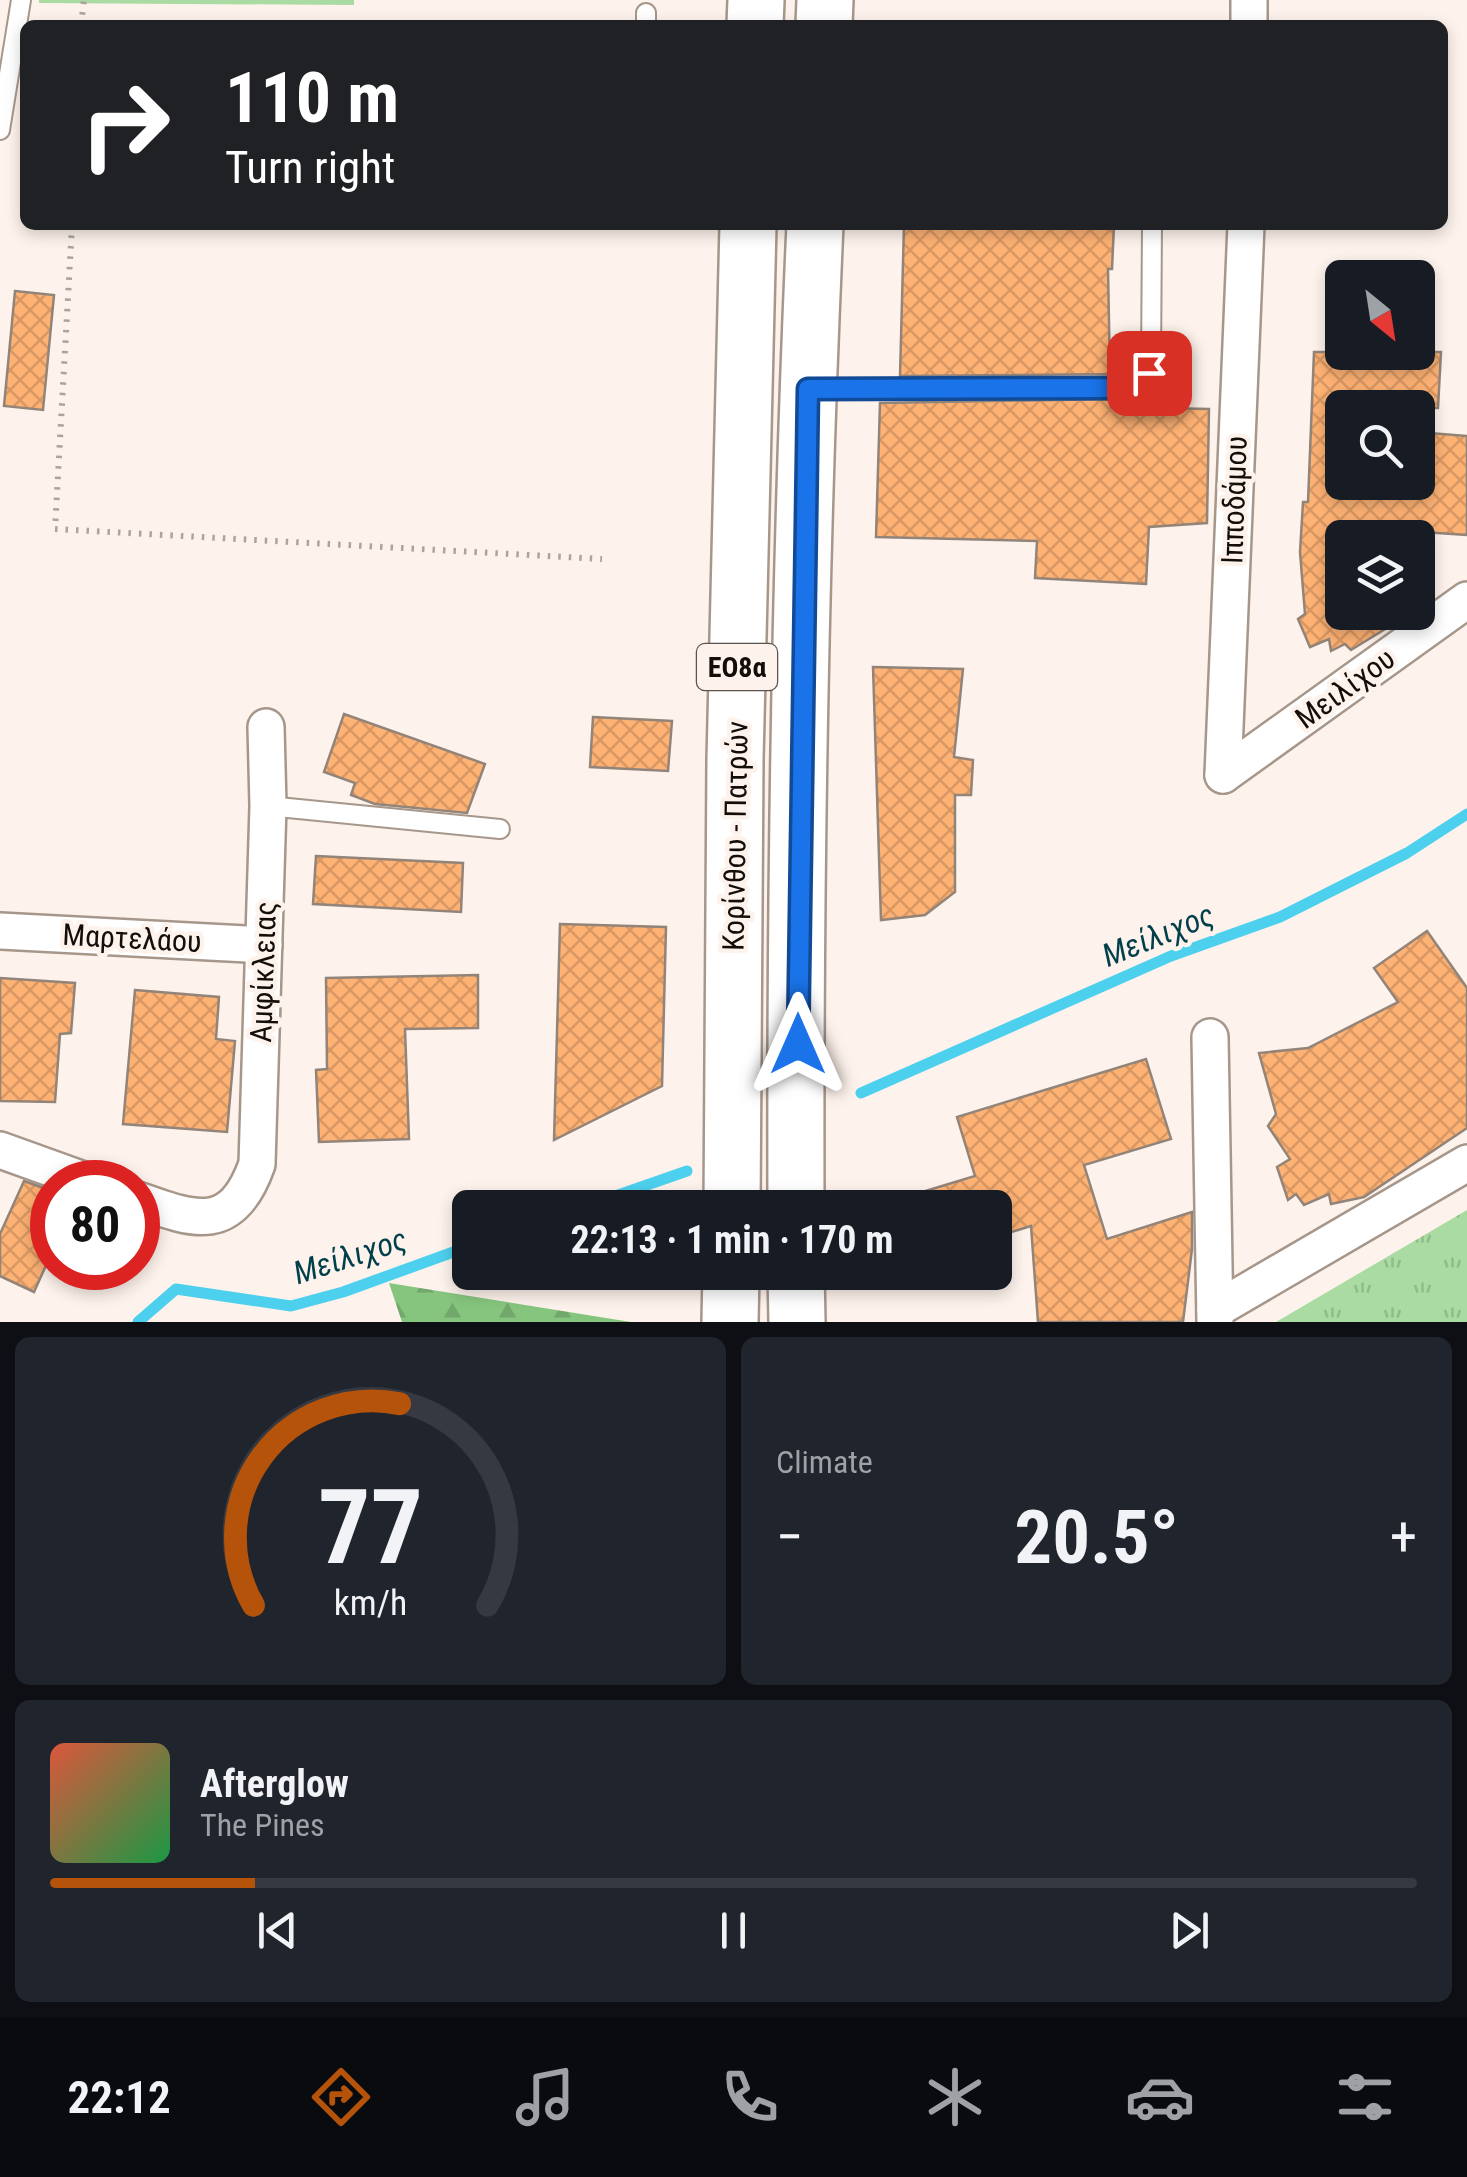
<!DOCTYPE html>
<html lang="en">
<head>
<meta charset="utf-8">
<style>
	:root { --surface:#171b24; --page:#20242c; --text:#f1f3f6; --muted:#9ea1a6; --line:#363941; --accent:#b45309 }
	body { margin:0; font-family:"Roboto Condensed",sans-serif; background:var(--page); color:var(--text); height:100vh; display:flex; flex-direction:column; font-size:38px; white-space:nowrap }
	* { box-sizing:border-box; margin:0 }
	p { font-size:32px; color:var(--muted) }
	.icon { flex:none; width:55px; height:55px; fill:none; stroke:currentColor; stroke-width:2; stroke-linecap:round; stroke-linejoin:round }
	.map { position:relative; height:1322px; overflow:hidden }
	.panel { display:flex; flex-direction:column; gap:15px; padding:15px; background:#0d0f14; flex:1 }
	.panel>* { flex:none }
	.banner { position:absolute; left:20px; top:20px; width:1428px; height:210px; border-radius:15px; box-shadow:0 5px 15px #0003; background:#202124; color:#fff; overflow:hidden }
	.needle { width:65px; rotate:150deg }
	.tools { position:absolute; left:1325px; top:260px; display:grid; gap:20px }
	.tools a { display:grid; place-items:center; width:110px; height:110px; border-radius:15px; background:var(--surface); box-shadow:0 5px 15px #0003; font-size:50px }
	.speed { position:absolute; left:30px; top:1160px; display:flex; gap:20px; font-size:50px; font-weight:700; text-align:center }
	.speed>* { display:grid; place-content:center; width:130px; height:130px; border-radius:50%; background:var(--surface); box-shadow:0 5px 15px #0003; line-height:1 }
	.speed .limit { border:15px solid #d22; background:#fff; color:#111 }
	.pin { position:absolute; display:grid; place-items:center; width:85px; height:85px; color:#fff; margin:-42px; border-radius:20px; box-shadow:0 5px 15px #0006 }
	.me { position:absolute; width:110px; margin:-55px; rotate:0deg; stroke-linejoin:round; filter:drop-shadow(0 0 8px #0008) }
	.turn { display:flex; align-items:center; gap:35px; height:210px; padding:0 40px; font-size:45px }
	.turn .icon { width:130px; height:130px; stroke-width:2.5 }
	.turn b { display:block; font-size:70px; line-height:85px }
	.big { font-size:75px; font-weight:700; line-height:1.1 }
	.panel .tile { flex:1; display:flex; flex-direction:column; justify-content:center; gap:15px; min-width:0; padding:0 35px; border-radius:15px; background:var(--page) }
	.panel .dial { align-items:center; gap:0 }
	.dial svg { height:260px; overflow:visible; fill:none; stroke:var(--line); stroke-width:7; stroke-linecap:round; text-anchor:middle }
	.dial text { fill:var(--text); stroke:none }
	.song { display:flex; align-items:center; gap:30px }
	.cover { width:120px; height:120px; border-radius:15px; background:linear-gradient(135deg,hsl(10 70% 55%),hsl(140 70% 35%)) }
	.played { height:10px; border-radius:5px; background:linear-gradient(90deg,var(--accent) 15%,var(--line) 15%) }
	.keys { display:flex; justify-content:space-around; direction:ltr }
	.heat { display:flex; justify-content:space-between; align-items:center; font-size:55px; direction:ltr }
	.panel .tiles { flex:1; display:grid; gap:15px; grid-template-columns:1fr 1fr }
	.tile:last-child { grid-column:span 2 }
	.trip { position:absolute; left:452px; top:1190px; width:560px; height:100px; border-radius:15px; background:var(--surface); box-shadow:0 5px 15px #0003; font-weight:700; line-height:100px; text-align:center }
	.dock { display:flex; height:160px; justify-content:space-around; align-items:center; background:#090b0e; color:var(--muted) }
	.dock .icon { width:70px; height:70px }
	.dock .current { color:var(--accent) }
	.dock b { font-size:45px; color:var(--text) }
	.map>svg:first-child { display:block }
	.forest { fill:url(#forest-firs) }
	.park { fill:url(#park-tufts) }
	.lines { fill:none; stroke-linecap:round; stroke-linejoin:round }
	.stream { stroke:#4dd0ed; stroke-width:11 }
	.building { fill:url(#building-cross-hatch); stroke:#938479; stroke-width:2.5 }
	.lane-casing { stroke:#a7978b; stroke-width:22 }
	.street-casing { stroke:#a7978b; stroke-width:40 }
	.highway-casing { stroke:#a7978b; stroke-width:60 }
	.path { stroke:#aca39d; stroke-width:6; stroke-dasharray:2.5 8; stroke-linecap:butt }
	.lane { stroke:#fff; stroke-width:18 }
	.street { stroke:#fff; stroke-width:35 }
	.highway { stroke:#fff; stroke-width:55 }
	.route-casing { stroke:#114b97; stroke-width:25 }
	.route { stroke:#1a73e8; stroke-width:18 }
	.labels { text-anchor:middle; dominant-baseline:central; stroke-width:9; stroke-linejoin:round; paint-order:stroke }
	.shield { fill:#fef3ec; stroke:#5a534e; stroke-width:2.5 }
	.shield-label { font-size:28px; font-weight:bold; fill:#130e0a }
	.street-label { font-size:30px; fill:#130e0a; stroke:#fef3ec }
	.water-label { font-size:32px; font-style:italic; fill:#013f4b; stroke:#fef3ec }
</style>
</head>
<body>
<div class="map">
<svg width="1467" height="1322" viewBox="0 0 1467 1322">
	<defs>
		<pattern id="forest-firs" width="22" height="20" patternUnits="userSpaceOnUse" patternTransform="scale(2.5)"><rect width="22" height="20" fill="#86c57e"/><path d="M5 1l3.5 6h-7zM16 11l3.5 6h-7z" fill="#73a86c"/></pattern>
		<pattern id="park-tufts" width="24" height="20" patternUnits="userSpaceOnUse" patternTransform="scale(2.5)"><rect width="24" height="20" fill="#a9dba2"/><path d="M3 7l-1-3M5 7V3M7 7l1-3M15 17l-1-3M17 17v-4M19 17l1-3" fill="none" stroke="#91bb8a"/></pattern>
		<pattern id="building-cross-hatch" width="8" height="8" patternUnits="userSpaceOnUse" patternTransform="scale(2.5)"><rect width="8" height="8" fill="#feb274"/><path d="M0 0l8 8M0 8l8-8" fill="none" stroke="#d99863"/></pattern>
	</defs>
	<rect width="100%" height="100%" fill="#fef3ec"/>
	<!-- forest -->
	<path class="forest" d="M389,1283L631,1322H402Z"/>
	<!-- park -->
	<g class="park">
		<path d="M39,0H354V5L39,3Z"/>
		<path d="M1467,1210V1322H1276Z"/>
	</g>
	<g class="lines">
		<!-- stream -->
		<g class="stream">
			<path d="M861,1093L1171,956L1280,917L1407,853L1467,814"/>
			<path d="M581,1208L687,1171"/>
			<path d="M138,1322L176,1289L291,1306L343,1292L470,1246"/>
		</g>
	</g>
	<!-- building -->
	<g class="building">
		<path d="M904,225H1114L1112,269H1108L1110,374L900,376Z"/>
		<path d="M15,291L54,295L43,410L4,406Z"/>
		<path d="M1314,352H1441L1438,408H1342V482H1418V432L1467,436V535L1422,532L1425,538H1342V612H1413L1351,650L1345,644L1331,651L1329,639L1310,647L1298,619L1305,614L1300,552L1303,502H1308Z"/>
		<path d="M1110,399L1111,407L1209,409L1207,523L1149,527L1146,584L1035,578L1037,541L876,537L880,403Z"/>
		<path d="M873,667L963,669L954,757L973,760L971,795H955V892L925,915L881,920Z"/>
		<path d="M344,714L485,764L467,813L375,804L351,795L355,783L324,772Z"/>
		<path d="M593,717L672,721L668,771L590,767Z"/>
		<path d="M316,856L463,863L461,912L313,904Z"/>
		<path d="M560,924L666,927L662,1086L554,1140Z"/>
		<path d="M1427,931L1467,988V1128L1364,1197L1331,1204L1329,1194L1304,1205L1296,1194L1288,1200L1277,1167L1290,1159L1268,1126L1276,1114L1259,1053L1308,1048L1398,1002L1374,968Z"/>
		<path d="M478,975V1028L405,1029L409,1139L319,1142L316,1070L327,1069L326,978Z"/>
		<path d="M0,978L75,983L71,1033L60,1034L55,1102L0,1101Z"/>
		<path d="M135,990L219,997L216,1039L235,1041L227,1132L123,1124Z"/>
		<path d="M1146,1059L1171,1139L1084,1165L1107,1239L1192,1212V1249L1183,1322H1038L1031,1226L995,1237V1208H897L896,1200L975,1176L957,1117Z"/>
		<path d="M24,1181L52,1191V1252L34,1292L0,1276V1234Z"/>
	</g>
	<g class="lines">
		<defs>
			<g id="lane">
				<path d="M646,13V25"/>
				<path d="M0,130L21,0"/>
				<path d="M814,389L1136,386L1149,373L1151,364L1152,225"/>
				<path d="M268,806L500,829"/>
			</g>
			<g id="street">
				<path d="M1249,25V0"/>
				<path d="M1223,775L1246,225"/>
				<path d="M1223,775L1467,600"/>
				<path d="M0,931L264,945"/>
				<path d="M1210,1037L1215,1322"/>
				<path d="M0,1150L89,1182"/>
				<path d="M138,1200C194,1220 232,1235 257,1164L268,806L266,727"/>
				<path d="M1215,1310L1467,1163"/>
			</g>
			<g id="highway">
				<path d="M755,25L756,0"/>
				<path d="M824,25L825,0"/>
				<path d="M732,1208L735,760L748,225"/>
				<path d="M796,1208C795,880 800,552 815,225"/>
				<path d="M796,1272L797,1322"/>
				<path d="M730,1322L731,1272"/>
			</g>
		</defs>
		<!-- lane casing -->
		<use href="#lane" class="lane-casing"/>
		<!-- street casing -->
		<use href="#street" class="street-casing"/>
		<!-- highway casing -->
		<use href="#highway" class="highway-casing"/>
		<!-- path -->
		<g class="path">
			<path d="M81,25L84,0"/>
			<path d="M72,225L55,529L602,559"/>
		</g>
		<!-- lane -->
		<use href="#lane" class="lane"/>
		<!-- street -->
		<use href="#street" class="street"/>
		<!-- highway -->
		<use href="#highway" class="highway"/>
	</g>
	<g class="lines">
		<defs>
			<path id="route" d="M798,1044L808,389L1127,388L1144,380L1149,373"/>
		</defs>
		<!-- route casing -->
		<use href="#route" class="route-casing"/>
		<!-- route -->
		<use href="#route" class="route"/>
	</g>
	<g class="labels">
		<!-- shield labels -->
		<rect class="shield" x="697" y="644" width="80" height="46" rx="8"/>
		<g class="shield-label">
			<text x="737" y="667">ΕΟ8α</text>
		</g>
		<!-- street labels -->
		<g class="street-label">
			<text transform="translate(1234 500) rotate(-88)">Ιπποδάμου</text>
			<text transform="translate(1345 688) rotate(-36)">Μειλίχου</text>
			<text transform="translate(735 836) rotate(-89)">Κορίνθου - Πατρών</text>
			<text transform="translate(132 938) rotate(3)">Μαρτελάου</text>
			<text transform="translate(263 972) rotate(-88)">Αμφίκλειας</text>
		</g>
		<!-- water labels -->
		<g class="water-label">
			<text transform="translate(1158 935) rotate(-22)">Μείλιχος</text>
			<text transform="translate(350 1256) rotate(-18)">Μείλιχος</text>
		</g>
	</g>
</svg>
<div class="tools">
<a><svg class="needle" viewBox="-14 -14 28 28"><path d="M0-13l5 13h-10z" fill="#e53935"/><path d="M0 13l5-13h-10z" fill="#9ea1a6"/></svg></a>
<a><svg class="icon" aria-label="search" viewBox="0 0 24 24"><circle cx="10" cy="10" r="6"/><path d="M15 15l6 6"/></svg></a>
<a><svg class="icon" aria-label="layers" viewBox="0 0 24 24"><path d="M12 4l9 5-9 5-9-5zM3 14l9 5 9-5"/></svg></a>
</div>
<div class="speed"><div class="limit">80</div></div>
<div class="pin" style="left:1149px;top:373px;background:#d93025"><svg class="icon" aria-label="arrive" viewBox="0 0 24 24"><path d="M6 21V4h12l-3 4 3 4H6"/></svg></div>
<svg class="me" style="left:798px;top:1044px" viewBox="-20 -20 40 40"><path d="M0-17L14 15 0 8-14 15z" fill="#1a73e8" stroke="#fff" stroke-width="4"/></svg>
<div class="trip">22:13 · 1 min · 170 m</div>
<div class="banner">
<div class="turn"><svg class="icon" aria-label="right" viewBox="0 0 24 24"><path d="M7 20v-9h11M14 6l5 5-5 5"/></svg><div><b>110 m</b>Turn right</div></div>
</div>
</div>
<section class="panel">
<div class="tiles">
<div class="tile dial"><svg viewBox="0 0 100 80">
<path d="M14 69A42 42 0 1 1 86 69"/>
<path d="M14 69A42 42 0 0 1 59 7" stroke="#b45309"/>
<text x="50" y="56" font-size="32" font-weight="700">77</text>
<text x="50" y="72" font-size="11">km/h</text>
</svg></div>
<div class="tile"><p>Climate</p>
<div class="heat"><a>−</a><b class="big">20.5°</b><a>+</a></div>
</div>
<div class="tile">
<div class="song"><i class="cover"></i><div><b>Afterglow</b><p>The Pines</p></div></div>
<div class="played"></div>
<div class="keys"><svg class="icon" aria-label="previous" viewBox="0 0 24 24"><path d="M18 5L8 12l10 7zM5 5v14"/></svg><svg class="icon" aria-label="pause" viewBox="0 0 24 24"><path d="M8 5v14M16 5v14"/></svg><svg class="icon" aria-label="next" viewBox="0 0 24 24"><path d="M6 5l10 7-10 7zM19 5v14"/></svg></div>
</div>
</div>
</section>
<nav class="dock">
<b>22:12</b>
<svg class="icon current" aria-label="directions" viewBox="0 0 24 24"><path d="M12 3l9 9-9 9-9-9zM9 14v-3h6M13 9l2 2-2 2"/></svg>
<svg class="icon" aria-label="music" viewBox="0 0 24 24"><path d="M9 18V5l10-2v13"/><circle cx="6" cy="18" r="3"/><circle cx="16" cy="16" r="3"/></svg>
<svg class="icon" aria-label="phone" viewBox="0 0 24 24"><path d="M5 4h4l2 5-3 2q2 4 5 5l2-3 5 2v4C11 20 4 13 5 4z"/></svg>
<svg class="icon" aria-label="climate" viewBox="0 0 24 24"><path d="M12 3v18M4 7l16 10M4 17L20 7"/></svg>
<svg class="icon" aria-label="car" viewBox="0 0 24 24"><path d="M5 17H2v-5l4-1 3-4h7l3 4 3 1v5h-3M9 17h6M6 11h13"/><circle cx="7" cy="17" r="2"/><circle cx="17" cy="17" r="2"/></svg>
<svg class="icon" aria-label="filters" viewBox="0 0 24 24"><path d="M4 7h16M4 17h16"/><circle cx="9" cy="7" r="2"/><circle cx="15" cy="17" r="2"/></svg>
</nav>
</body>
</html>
